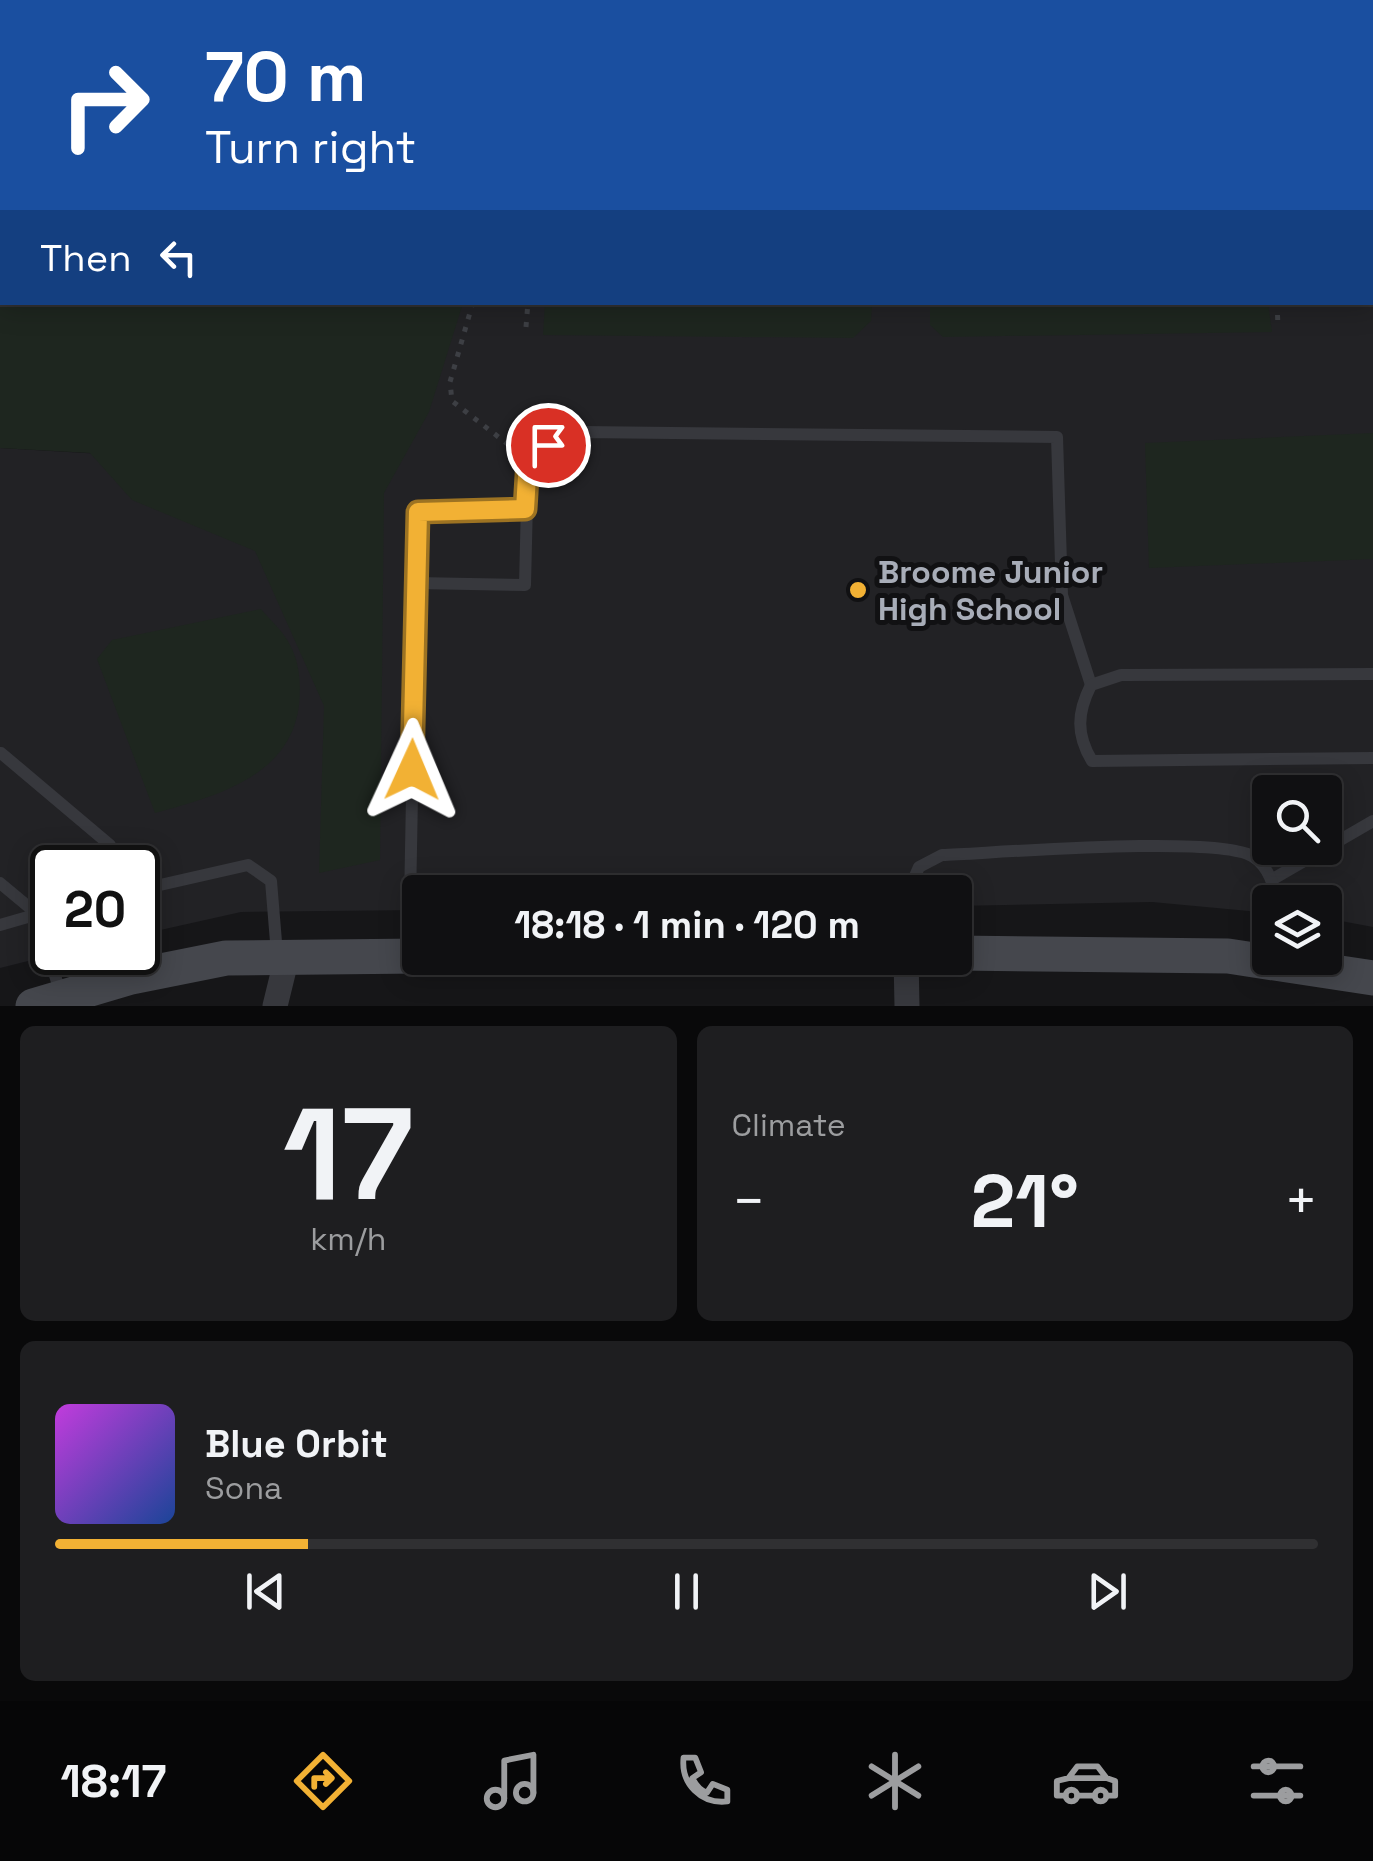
<!DOCTYPE html>
<html lang="en">
<head>
<meta charset="utf-8">
<style>
	:root { --surface:#101012; --page:#1e1e20; --text:#f1f3f6; --muted:#9c9d9f; --line:#303032; --accent:#f2b134 }
	body { margin:0; font-family:"Space Grotesk",sans-serif; background:var(--page); color:var(--text); height:100vh; display:flex; flex-direction:column; font-size:38px; white-space:nowrap }
	* { box-sizing:border-box; margin:0 }
	p { font-size:32px; color:var(--muted) }
	.icon { flex:none; width:55px; height:55px; fill:none; stroke:currentColor; stroke-width:2; stroke-linecap:round; stroke-linejoin:round }
	.map { position:relative; height:1006px; overflow:hidden }
	.drawer { display:flex; flex-direction:column; gap:20px; padding:20px; background:#09090a; flex:1 }
	.drawer>* { flex:none }
	.guide { position:absolute; left:0px; top:0px; width:1375px; height:305px; box-shadow:0 5px 25px #0003,0 0 0 2px var(--line); background:#1a4fa0; color:#fff; overflow:hidden }
	.fabs { position:absolute; left:1252px; top:775px; display:grid; gap:20px }
	.fabs a { display:grid; place-items:center; width:90px; height:90px; border-radius:10px; background:var(--surface); box-shadow:0 5px 25px #0003,0 0 0 2px var(--line); font-size:50px }
	.speed { position:absolute; left:30px; top:845px; display:flex; gap:20px; font-size:50px; font-weight:700; text-align:center }
	.speed>* { display:grid; place-content:center; width:130px; height:130px; border-radius:50%; background:var(--surface); box-shadow:0 5px 25px #0003,0 0 0 2px var(--line); line-height:1 }
	.speed .limit { border:5px solid #111; border-radius:15px; background:#fff; color:#111 }
	.pin { position:absolute; display:grid; place-items:center; width:85px; height:85px; color:#fff; margin:-42px; border:5px solid #fff; border-radius:50%; box-shadow:0 2px 10px #0007 }
	.me { position:absolute; width:110px; margin:-55px; rotate:1deg; stroke-linejoin:round; filter:drop-shadow(0 0 8px #0008) }
	.turn { display:flex; align-items:center; gap:35px; height:210px; padding:0 40px; font-size:45px }
	.turn .icon { width:130px; height:130px; stroke-width:2.5 }
	.turn b { display:block; font-size:70px; line-height:85px }
	.then { display:flex; align-items:center; height:95px; padding:0 40px; background:#0003; gap:20px; font-size:38px }
	.big { font-size:75px; font-weight:600; line-height:1.1 }
	.drawer .widget { flex:1; display:flex; flex-direction:column; justify-content:center; gap:15px; min-width:0; padding:0 35px; border-radius:15px; background:var(--page) }
	.drawer .dial { align-items:center; gap:0 }
	.dial b { font-size:130px; line-height:1 }
	.song { display:flex; align-items:center; gap:30px }
	.cover { width:120px; height:120px; border-radius:15px; background:linear-gradient(135deg,hsl(290 70% 55%),hsl(220 70% 35%)) }
	.played { height:10px; border-radius:5px; background:linear-gradient(90deg,var(--accent) 20%,var(--line) 20%) }
	.keys { display:flex; justify-content:space-around; direction:ltr }
	.heat { display:flex; justify-content:space-between; align-items:center; font-size:55px; direction:ltr }
	.drawer .tiles { flex:1; display:grid; gap:20px; grid-template-columns:1fr 1fr }
	.widget:last-child { grid-column:span 2 }
	.trip { position:absolute; left:402px; top:875px; width:570px; height:100px; border-radius:10px; background:var(--surface); box-shadow:0 5px 25px #0003,0 0 0 2px var(--line); font-weight:600; line-height:100px; text-align:center }
	.dock { display:flex; height:160px; justify-content:space-around; align-items:center; background:#060607; color:var(--muted) }
	.dock .icon { width:70px; height:70px }
	.dock .current { color:var(--accent) }
	.dock b { font-size:45px; color:var(--text) }
	.map>svg:first-child { display:block }
	.built { fill:#222225; fill-rule:evenodd }
	.green { fill:#1e261f }
	.lines { fill:none; stroke-linecap:round; stroke-linejoin:round }
	.stream { stroke:#2c353c; stroke-width:8 }
	.path { stroke:#3d3f44; stroke-width:5; stroke-dasharray:5 8; stroke-linecap:butt }
	.lane { stroke:#37383d; stroke-width:12 }
	.street { stroke:#37383d; stroke-width:25 }
	.secondary { stroke:#45474d; stroke-width:35 }
	.route-casing { stroke:#9d7322; stroke-width:25 }
	.route { stroke:#f2b134; stroke-width:18 }
	.poi-dot { fill:#f2b134; stroke:#111113; stroke-width:4 }
	.labels { text-anchor:middle; dominant-baseline:central; stroke-width:10; stroke-linejoin:round; paint-order:stroke }
	.poi-label { font-size:32px; font-weight:bold; fill:#a8adb8; stroke:#111113; text-anchor:start }
</style>
</head>
<body>
<div class="map">
<svg width="1373" height="1006" viewBox="0 0 1373 1006">
	<rect width="100%" height="100%" fill="#161618"/>
	<!-- built -->
	<g class="built">
		<path d="M709,0H1116L1122,2H706Z"/>
		<path d="M1373,111V927L1325,918V902H1270V913L1152,902L955,906V892H420V910L241,912L138,935V868H52V952L60,953L0,968V448L323,467L303,303L1372,302ZM1270,792H1325V848H1270Z"/>
	</g>
	<!-- green -->
	<g class="green">
		<path d="M0,0H709L2,2V302L463,303L429,412L384,493L380,860L319,873L324,706L255,551L132,500L90,453L0,448Z"/>
		<path d="M545,303V302L872,303L871,321L853,338L543,335Z"/>
		<path d="M930,303H1268L1272,332L943,337L930,325Z"/>
		<path d="M1373,433V559L1149,568L1145,443Z"/>
		<path d="M261,609C270,620 284,632 290,645C300,663 301,686 299,705C291,776 215,797 155,813L97,659L112,640Z"/>
	</g>
	<g class="lines">
		<!-- stream -->
		<path class="stream" d="M172,0L173,2"/>
		<!-- path -->
		<g class="path">
			<path d="M1033,0L1042,2"/>
			<path d="M747,2L756,0"/>
			<path d="M473,302L450,382L452,401L514,449"/>
			<path d="M1277,302L1278,327"/>
			<path d="M526,327L528,302"/>
		</g>
		<!-- lane -->
		<g class="lane">
			<path d="M525,509L418,512L416,583L525,585L528,460L548,445L582,432L1057,437L1062,595L1091,685"/>
			<path d="M1373,674L1121,675L1091,685C1077,713 1076,734 1092,761L1373,758"/>
			<path d="M1,753L110,845L115,868"/>
			<path d="M1273,879L1373,821"/>
			<path d="M0,883L36,913L61,995"/>
			<path d="M138,890L248,865L271,881L277,954"/>
			<path d="M908,892L919,867L942,855C996,853 1216,835 1252,856C1269,866 1274,886 1277,902"/>
			<path d="M0,925L52,910"/>
			<path d="M409,956L416,583"/>
		</g>
		<!-- street -->
		<g class="street">
			<path d="M906,958L907,1006"/>
			<path d="M275,1006L287,957"/>
		</g>
		<!-- secondary -->
		<g class="secondary">
			<path d="M955,953L1228,956L1373,978"/>
			<path d="M33,1006L131,977L226,958L420,956"/>
		</g>
	</g>
	<g class="lines">
		<defs>
			<path id="route" d="M412,770L418,512L525,509L528,460L548,445"/>
		</defs>
		<!-- route casing -->
		<use href="#route" class="route-casing"/>
		<!-- route -->
		<use href="#route" class="route"/>
	</g>
	<!-- markers -->
	<circle class="poi-dot" cx="858" cy="590" r="10"/>
	<g class="labels">
		<!-- poi labels -->
		<g class="poi-label">
			<text x="878" y="572">Broome Junior<tspan x="878" dy="37">High School</tspan></text>
		</g>
	</g>
</svg>
<div class="fabs">
<a><svg class="icon" aria-label="search" viewBox="0 0 24 24"><circle cx="10" cy="10" r="6"/><path d="M15 15l6 6"/></svg></a>
<a><svg class="icon" aria-label="layers" viewBox="0 0 24 24"><path d="M12 4l9 5-9 5-9-5zM3 14l9 5 9-5"/></svg></a>
</div>
<div class="speed"><div class="limit">20</div></div>
<div class="pin" style="left:548px;top:445px;background:#d93025"><svg class="icon" aria-label="arrive" viewBox="0 0 24 24"><path d="M6 21V4h12l-3 4 3 4H6"/></svg></div>
<svg class="me" style="left:412px;top:770px" viewBox="-20 -20 40 40"><path d="M0-17L14 15 0 8-14 15z" fill="#f2b134" stroke="#fff" stroke-width="4"/></svg>
<div class="trip">18:18 · 1 min · 120 m</div>
<div class="guide">
<div class="turn"><svg class="icon" aria-label="right" viewBox="0 0 24 24"><path d="M7 20v-9h11M14 6l5 5-5 5"/></svg><div><b>70 m</b>Turn right</div></div>
<div class="then">Then<svg class="icon" aria-label="left" viewBox="0 0 24 24"><path d="M17 20v-9H6M10 6l-5 5 5 5"/></svg></div>
</div>
</div>
<section class="drawer">
<div class="tiles">
<div class="widget dial"><b>17</b><p>km/h</p></div>
<div class="widget"><p>Climate</p>
<div class="heat"><a>−</a><b class="big">21°</b><a>+</a></div>
</div>
<div class="widget">
<div class="song"><i class="cover"></i><div><b>Blue Orbit</b><p>Sona</p></div></div>
<div class="played"></div>
<div class="keys"><svg class="icon" aria-label="previous" viewBox="0 0 24 24"><path d="M18 5L8 12l10 7zM5 5v14"/></svg><svg class="icon" aria-label="pause" viewBox="0 0 24 24"><path d="M8 5v14M16 5v14"/></svg><svg class="icon" aria-label="next" viewBox="0 0 24 24"><path d="M6 5l10 7-10 7zM19 5v14"/></svg></div>
</div>
</div>
</section>
<nav class="dock">
<b>18:17</b>
<svg class="icon current" aria-label="directions" viewBox="0 0 24 24"><path d="M12 3l9 9-9 9-9-9zM9 14v-3h6M13 9l2 2-2 2"/></svg>
<svg class="icon" aria-label="music" viewBox="0 0 24 24"><path d="M9 18V5l10-2v13"/><circle cx="6" cy="18" r="3"/><circle cx="16" cy="16" r="3"/></svg>
<svg class="icon" aria-label="phone" viewBox="0 0 24 24"><path d="M5 4h4l2 5-3 2q2 4 5 5l2-3 5 2v4C11 20 4 13 5 4z"/></svg>
<svg class="icon" aria-label="climate" viewBox="0 0 24 24"><path d="M12 3v18M4 7l16 10M4 17L20 7"/></svg>
<svg class="icon" aria-label="car" viewBox="0 0 24 24"><path d="M5 17H2v-5l4-1 3-4h7l3 4 3 1v5h-3M9 17h6M6 11h13"/><circle cx="7" cy="17" r="2"/><circle cx="17" cy="17" r="2"/></svg>
<svg class="icon" aria-label="filters" viewBox="0 0 24 24"><path d="M4 7h16M4 17h16"/><circle cx="9" cy="7" r="2"/><circle cx="15" cy="17" r="2"/></svg>
</nav>
</body>
</html>
